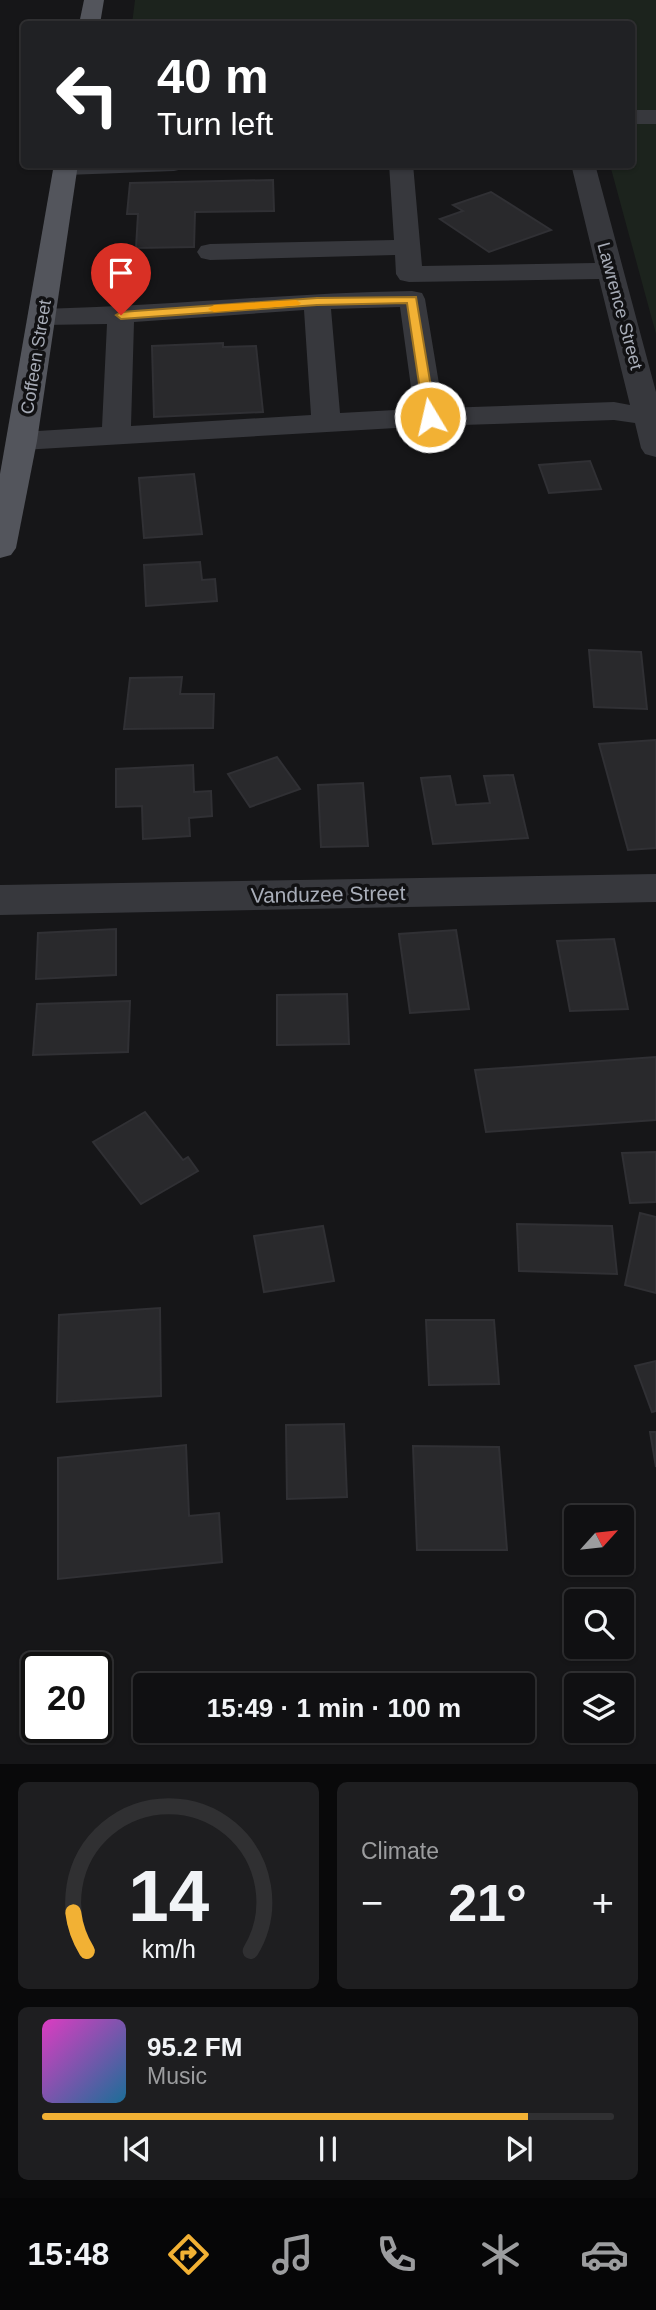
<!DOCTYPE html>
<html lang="en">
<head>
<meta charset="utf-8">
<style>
	:root { --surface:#101012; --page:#1e1e20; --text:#f1f3f6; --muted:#9c9d9f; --line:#303032; --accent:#f2b134 }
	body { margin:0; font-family:Arial,sans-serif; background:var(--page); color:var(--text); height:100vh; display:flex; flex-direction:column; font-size:26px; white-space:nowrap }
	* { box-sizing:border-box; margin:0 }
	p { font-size:23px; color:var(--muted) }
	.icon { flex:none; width:38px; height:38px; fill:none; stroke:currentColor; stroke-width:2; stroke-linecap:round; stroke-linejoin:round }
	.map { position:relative; height:1764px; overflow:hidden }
	.sheet { display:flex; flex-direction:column; gap:18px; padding:18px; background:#09090a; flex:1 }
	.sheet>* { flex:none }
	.banner { position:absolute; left:21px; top:21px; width:614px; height:147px; border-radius:7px; box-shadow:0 2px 5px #0004,0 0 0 2px var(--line); background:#202124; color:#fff; overflow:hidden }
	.needle { width:46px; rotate:63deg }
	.fabs { position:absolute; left:564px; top:1505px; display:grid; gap:14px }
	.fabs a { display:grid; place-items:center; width:70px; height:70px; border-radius:7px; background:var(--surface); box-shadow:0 2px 5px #0004,0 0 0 2px var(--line); font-size:35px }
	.speed { position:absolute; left:21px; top:1652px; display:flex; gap:14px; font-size:35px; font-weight:700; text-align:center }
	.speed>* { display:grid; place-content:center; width:91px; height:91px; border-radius:50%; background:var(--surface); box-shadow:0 2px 5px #0004,0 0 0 2px var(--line); line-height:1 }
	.speed .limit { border:4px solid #111; border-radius:10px; background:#fff; color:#111 }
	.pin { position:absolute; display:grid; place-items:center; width:60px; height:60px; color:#fff; margin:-72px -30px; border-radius:50% 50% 50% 0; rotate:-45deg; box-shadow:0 0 7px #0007 }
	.pin .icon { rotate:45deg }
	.me { position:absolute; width:77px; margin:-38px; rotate:351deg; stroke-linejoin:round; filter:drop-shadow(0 0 5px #0008) }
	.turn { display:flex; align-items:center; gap:24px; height:147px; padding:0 21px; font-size:32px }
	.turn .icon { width:91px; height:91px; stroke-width:2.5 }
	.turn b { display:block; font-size:49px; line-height:60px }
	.big { font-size:52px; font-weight:700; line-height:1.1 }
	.sheet .tile { flex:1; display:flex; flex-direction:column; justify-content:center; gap:10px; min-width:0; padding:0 24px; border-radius:10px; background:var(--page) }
	.sheet .dial { align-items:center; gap:0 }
	.dial svg { height:182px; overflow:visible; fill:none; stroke:var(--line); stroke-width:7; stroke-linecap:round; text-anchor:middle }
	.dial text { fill:var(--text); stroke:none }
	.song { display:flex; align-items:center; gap:21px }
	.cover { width:84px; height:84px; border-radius:10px; background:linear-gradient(135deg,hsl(310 70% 55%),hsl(200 70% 35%)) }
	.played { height:7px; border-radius:4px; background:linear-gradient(90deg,var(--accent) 85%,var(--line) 85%) }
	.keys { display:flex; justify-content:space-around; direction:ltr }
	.heat { display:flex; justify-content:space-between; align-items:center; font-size:38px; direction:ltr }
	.sheet .tiles { flex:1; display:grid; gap:18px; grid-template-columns:1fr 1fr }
	.tile:last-child { grid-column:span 2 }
	.trip { position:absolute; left:133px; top:1673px; width:402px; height:70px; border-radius:7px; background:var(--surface); box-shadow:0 2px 5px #0004,0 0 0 2px var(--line); font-weight:700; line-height:70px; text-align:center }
	.menu { display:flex; height:112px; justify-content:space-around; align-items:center; background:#060607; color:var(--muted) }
	.menu .icon { width:49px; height:49px }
	.menu .current { color:var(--accent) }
	.menu b { font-size:32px; color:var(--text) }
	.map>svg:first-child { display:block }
	.green { fill:#1c231d }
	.building { fill:#29292c; stroke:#303034; stroke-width:2 }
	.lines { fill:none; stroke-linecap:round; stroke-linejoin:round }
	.minor { fill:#37383d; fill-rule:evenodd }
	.major { fill:#53555c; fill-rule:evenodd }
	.route { fill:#f2b134; stroke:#9d7322; stroke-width:2 }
	.slow { fill:#f59e0b }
	.labels { text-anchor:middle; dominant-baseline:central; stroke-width:7; stroke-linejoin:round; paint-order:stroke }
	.far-street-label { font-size:18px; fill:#a8adb8; stroke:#111113 }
	.street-label { font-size:21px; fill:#a8adb8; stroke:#111113 }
</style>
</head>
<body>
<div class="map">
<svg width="656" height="1764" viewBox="0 0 656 1764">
	<rect width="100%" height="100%" fill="#161618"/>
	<!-- green -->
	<path class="green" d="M135,0H656V334L610,165L632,164V24H132Z"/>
	<!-- building -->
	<g class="building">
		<path d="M273,180L274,211L195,212L194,247L136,248L138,214H127L130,183Z"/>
		<path d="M491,192L551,230L489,252L440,219L463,211L453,205Z"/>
		<path d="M223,343V347L256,346L263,412L154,417L152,346Z"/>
		<path d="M590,461L601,489L549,493L539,465Z"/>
		<path d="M194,474L202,534L144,538L139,478Z"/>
		<path d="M200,562L202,580L215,579L217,601L146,606L144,565Z"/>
		<path d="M589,650L641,652L647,709L594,707Z"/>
		<path d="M182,677L180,694H214L213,728L124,729L130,678Z"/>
		<path d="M656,740V848L628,850L599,744Z"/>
		<path d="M277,757L300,789L250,807L228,774Z"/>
		<path d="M193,765L194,792L211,791L212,816L189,818L190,836L143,839L142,806L116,807V769Z"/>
		<path d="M513,775L528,838L433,844L421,778L450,776L456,805L490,803L484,776Z"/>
		<path d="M363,783L368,846L321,847L318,785Z"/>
		<path d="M116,929V975L36,979L38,933Z"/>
		<path d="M456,930L469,1009L410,1013L399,934Z"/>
		<path d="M614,939L628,1009L570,1011L557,941Z"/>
		<path d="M347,994L349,1044L277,1045V995Z"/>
		<path d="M130,1001L128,1052L33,1055L37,1004Z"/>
		<path d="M656,1057V1120L486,1132L475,1070Z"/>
		<path d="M145,1112L183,1160L188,1157L198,1171L141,1204L93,1142Z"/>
		<path d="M656,1152V1202L630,1203L622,1153Z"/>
		<path d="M640,1213L656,1217V1293L625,1285Z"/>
		<path d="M517,1224L612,1226L617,1274L519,1271Z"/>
		<path d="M323,1226L334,1281L264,1292L254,1236Z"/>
		<path d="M160,1308L161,1396L57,1402L59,1315Z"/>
		<path d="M426,1320H494L499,1384L429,1385Z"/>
		<path d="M656,1361V1411L652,1412L635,1366Z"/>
		<path d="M344,1424L347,1497L287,1499L286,1425Z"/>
		<path d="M650,1432H656V1467Z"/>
		<path d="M186,1445L189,1516L219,1513L222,1562L58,1579V1458Z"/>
		<path d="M413,1446L499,1447L507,1550H417Z"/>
	</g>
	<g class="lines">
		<!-- minor -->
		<g class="minor">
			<rect x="632" y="110" width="24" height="14"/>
			<path d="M56,164H186L183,169L174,171L66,175L57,173L54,168Z"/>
			<path d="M389,164H413L422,266L595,263L571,164H595L656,392V457L645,454L641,448L635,423L614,420L430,426L22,450L11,447L7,441L11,435L22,432L102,427L107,324L43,325L33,323L29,317L33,311L43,309C166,306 289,293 412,291L422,293L425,299L443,408L614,402L630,405L599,279L409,282L400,280L396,274L395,255L210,260L201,258L197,252L201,246L210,244L394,240ZM400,307L414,409L340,413L331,309ZM304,310L311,415L131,426L134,322Z"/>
			<path d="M656,874V902L0,915V885Z"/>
		</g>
		<!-- major -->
		<g class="major">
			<path d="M84,0H104L100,24H79Z"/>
			<path d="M54,164H78L37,441L16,548L11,555L0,558V474Z"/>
		</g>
	</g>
	<!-- route -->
	<path class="route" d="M416,297L436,417L430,421L424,417L407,303L317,305L121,319L116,315L121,312L317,298Z"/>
	<!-- slow -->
	<path class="slow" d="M296,300L301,303L299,305L214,312L208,309L214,305Z"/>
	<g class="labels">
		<!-- far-street labels -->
		<g class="far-street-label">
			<text transform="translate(620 306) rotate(75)">Lawrence Street</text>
			<text transform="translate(36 357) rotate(-81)">Coffeen Street</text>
		</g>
		<!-- street labels -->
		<g class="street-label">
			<text transform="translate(328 894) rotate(-1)">Vanduzee Street</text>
		</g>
	</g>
</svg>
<div class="fabs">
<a><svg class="needle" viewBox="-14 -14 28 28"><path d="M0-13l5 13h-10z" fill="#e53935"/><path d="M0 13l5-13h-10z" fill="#9c9d9f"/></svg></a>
<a><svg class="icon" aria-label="search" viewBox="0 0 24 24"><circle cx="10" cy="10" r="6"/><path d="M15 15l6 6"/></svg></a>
<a><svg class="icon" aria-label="layers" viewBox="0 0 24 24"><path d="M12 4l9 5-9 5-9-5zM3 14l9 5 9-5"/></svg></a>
</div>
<div class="speed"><div class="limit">20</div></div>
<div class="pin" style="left:121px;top:315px;background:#d93025"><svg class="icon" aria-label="arrive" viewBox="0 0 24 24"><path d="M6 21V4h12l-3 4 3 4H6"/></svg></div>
<svg class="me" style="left:430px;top:417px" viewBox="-20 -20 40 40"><circle r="17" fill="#f2b134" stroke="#fff" stroke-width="3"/><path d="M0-11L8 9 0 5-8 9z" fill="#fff"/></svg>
<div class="trip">15:49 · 1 min · 100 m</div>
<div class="banner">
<div class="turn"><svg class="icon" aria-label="left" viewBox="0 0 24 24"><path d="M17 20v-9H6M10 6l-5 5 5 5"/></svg><div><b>40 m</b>Turn left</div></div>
</div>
</div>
<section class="sheet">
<div class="tiles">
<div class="tile dial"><svg viewBox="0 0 100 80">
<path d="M14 69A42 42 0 1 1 86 69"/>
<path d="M14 69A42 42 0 0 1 8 52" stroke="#f2b134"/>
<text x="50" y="56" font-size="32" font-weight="700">14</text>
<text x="50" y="72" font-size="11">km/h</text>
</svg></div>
<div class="tile"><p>Climate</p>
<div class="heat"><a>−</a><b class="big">21°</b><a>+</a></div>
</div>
<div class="tile">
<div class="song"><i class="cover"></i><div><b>95.2 FM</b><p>Music</p></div></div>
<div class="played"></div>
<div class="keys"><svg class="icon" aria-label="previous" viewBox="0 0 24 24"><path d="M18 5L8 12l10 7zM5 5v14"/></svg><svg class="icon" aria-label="pause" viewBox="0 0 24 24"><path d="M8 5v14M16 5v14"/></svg><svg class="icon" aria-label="next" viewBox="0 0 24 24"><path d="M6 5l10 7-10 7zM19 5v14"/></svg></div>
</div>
</div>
</section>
<nav class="menu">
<b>15:48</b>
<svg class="icon current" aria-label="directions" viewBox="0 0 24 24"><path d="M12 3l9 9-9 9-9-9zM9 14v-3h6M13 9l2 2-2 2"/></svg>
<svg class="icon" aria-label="music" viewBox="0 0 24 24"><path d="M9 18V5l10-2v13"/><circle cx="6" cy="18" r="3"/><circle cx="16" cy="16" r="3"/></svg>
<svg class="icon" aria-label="phone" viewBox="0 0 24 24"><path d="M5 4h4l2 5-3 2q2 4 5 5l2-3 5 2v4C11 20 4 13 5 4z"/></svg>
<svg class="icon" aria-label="climate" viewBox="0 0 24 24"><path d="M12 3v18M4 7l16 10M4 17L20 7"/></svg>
<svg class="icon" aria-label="car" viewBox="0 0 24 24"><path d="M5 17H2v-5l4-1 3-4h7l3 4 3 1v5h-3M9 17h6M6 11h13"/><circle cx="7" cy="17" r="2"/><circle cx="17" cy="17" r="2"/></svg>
</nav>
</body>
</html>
